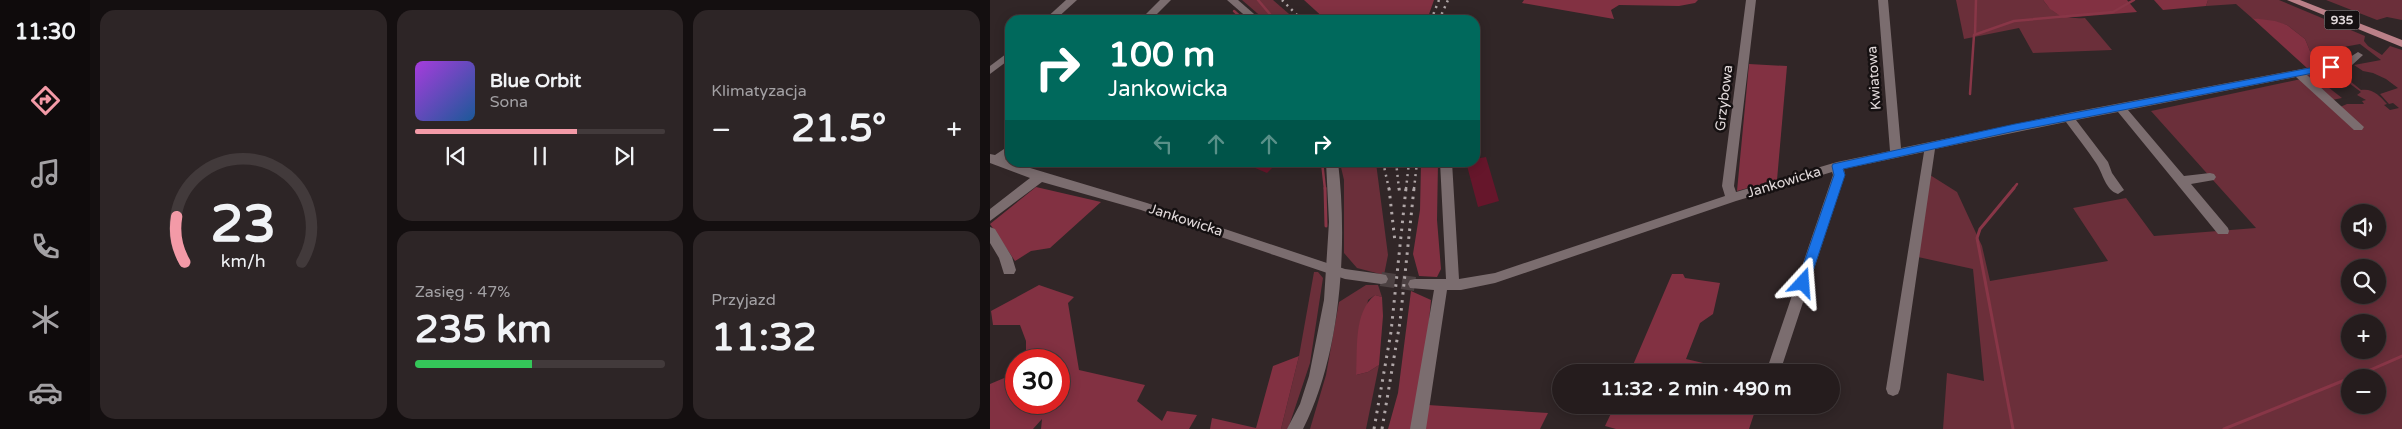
<!DOCTYPE html>
<html lang="pl">
<head>
<meta charset="utf-8">
<style>
	:root { --surface:#251c1d; --page:#2d2526; --text:#f1f3f6; --muted:#a3a1a4; --line:#423a3b; --accent:#f39aa7 }
	body { margin:0; font-family:"Varela Round",sans-serif; background:var(--page); color:var(--text); height:100vh; display:flex; flex-direction:column; font-size:19px; white-space:nowrap }
	* { box-sizing:border-box; margin:0 }
	p { font-size:16px; color:var(--muted) }
	.icon { flex:none; width:28px; height:28px; fill:none; stroke:currentColor; stroke-width:2; stroke-linecap:round; stroke-linejoin:round }
	.map { position:relative; flex:1; overflow:hidden }
	.drawer { display:flex; flex-direction:column; gap:10px; padding:10px; background:#140f10; width:900px }
	.drawer>* { flex:none }
	.hud { position:absolute; left:15px; top:15px; width:475px; height:152px; border-radius:15px; box-shadow:0 2px 12px #0003,0 0 0 1px var(--line); background:#00695c; color:#fff; overflow:hidden }
	.tools { position:absolute; left:1351px; top:204px; display:grid; gap:10px }
	.tools a { display:grid; place-items:center; width:45px; height:45px; border-radius:50%; background:var(--surface); box-shadow:0 2px 12px #0003,0 0 0 1px var(--line); font-size:25px }
	.speed { position:absolute; left:15px; top:349px; display:flex; gap:10px; font-size:25px; font-weight:700; text-align:center }
	.speed>* { display:grid; place-content:center; width:65px; height:65px; border-radius:50%; background:var(--surface); box-shadow:0 2px 12px #0003,0 0 0 1px var(--line); line-height:1 }
	.speed .limit { border:8px solid #d22; background:#fff; color:#111 }
	.pin { position:absolute; display:grid; place-items:center; width:42px; height:42px; color:#fff; margin:-21px; border-radius:10px; box-shadow:0 2px 8px #0006 }
	.me { position:absolute; width:55px; margin:-28px; rotate:19deg; stroke-linejoin:round; filter:drop-shadow(0 0 4px #0008) }
	.turn { display:flex; align-items:center; gap:18px; height:105px; padding:0 20px; font-size:22px }
	.turn .icon { width:65px; height:65px; stroke-width:2.5 }
	.turn b { display:block; font-size:35px; line-height:42px }
	.lanes { display:flex; align-items:center; height:48px; padding:0 20px; background:#0003; justify-content:center; gap:25px; direction:ltr }
	.lanes .off { opacity:.35 }
	.big { font-size:38px; font-weight:700; line-height:1.1 }
	.drawer .tile { flex:1; display:flex; flex-direction:column; justify-content:center; gap:8px; min-width:0; padding:0 18px; border-radius:15px; background:var(--page) }
	.drawer .dial { align-items:center; gap:0 }
	.dial svg { height:130px; overflow:visible; fill:none; stroke:var(--line); stroke-width:7; stroke-linecap:round; text-anchor:middle }
	.dial text { fill:var(--text); stroke:none }
	.song { display:flex; align-items:center; gap:15px }
	.cover { width:60px; height:60px; border-radius:8px; background:linear-gradient(135deg,hsl(280 70% 55%),hsl(210 70% 35%)) }
	.played { height:5px; border-radius:2px; background:linear-gradient(90deg,var(--accent) 65%,var(--line) 65%) }
	.keys { display:flex; justify-content:space-around; direction:ltr }
	.heat { display:flex; justify-content:space-between; align-items:center; font-size:28px; direction:ltr }
	.charge { height:8px; border-radius:4px; background:linear-gradient(90deg,#34c759 47%,var(--line) 0) }
	.drawer .tiles { flex:1; display:grid; gap:10px; grid-template-columns:repeat(3,1fr) }
	.tile:first-child { grid-row:span 2 }
	.trip { position:absolute; left:562px; top:364px; width:288px; height:50px; border-radius:25px; background:var(--surface); box-shadow:0 2px 12px #0003,0 0 0 1px var(--line); font-weight:700; line-height:50px; text-align:center }
	main { display:flex; flex:1; min-height:0 }
	.tabs { display:flex; flex-direction:column; width:90px; justify-content:space-around; align-items:center; background:#0f0b0c; color:var(--muted) }
	.tabs .icon { width:35px; height:35px }
	.tabs .current { color:var(--accent) }
	.tabs b { font-size:22px; color:var(--text) }
	.map>svg:first-child { display:block }
	.green { fill:#6b2f3a; fill-rule:evenodd }
	.forest { fill:#823142 }
	.lines { fill:none; stroke-linecap:round; stroke-linejoin:round }
	.stream-far1 { stroke:#883647; stroke-width:2.5 }
	.stream { stroke:#883647; stroke-width:3 }
	.building { fill:#66162b }
	.minor-tunnel { stroke:#4c4142; stroke-width:14; stroke-dasharray:14 7; stroke-linecap:butt }
	.minor { fill:#7b6d6f; fill-rule:evenodd }
	.secondary { fill:#7b6d6f; fill-rule:evenodd }
	.primary { fill:#bb8088; fill-rule:evenodd }
	.rail-far1 { stroke:#b0a7a8; stroke-width:2.5; stroke-dasharray:2 4.5; stroke-linecap:butt }
	.rail { stroke:#b0a7a8; stroke-width:3; stroke-dasharray:2.5 5.5; stroke-linecap:butt }
	.route { fill:#1a73e8; stroke:#114b97 }
	.labels { text-anchor:middle; dominant-baseline:central; stroke-width:5; stroke-linejoin:round; paint-order:stroke }
	.shield { fill:#151011; stroke:#a49d9e; stroke-width:1 }
	.shield-label { font-size:12px; font-weight:bold; fill:#e2dadb }
	.street-label { font-size:14px; fill:#e2dadb; stroke:#151011 }
</style>
</head>
<body>
<main>
<nav class="tabs">
<b>11:30</b>
<svg class="icon current" aria-label="directions" viewBox="0 0 24 24"><path d="M12 3l9 9-9 9-9-9zM9 14v-3h6M13 9l2 2-2 2"/></svg>
<svg class="icon" aria-label="music" viewBox="0 0 24 24"><path d="M9 18V5l10-2v13"/><circle cx="6" cy="18" r="3"/><circle cx="16" cy="16" r="3"/></svg>
<svg class="icon" aria-label="phone" viewBox="0 0 24 24"><path d="M5 4h4l2 5-3 2q2 4 5 5l2-3 5 2v4C11 20 4 13 5 4z"/></svg>
<svg class="icon" aria-label="climate" viewBox="0 0 24 24"><path d="M12 3v18M4 7l16 10M4 17L20 7"/></svg>
<svg class="icon" aria-label="car" viewBox="0 0 24 24"><path d="M5 17H2v-5l4-1 3-4h7l3 4 3 1v5h-3M9 17h6M6 11h13"/><circle cx="7" cy="17" r="2"/><circle cx="17" cy="17" r="2"/></svg>
</nav>
<section class="drawer">
<div class="tiles">
<div class="tile dial"><svg viewBox="0 0 100 80">
<path d="M14 69A42 42 0 1 1 86 69"/>
<path d="M14 69A42 42 0 0 1 9 41" stroke="#f39aa7"/>
<text x="50" y="56" font-size="32" font-weight="700">23</text>
<text x="50" y="72" font-size="11">km/h</text>
</svg></div>
<div class="tile">
<div class="song"><i class="cover"></i><div><b>Blue Orbit</b><p>Sona</p></div></div>
<div class="played"></div>
<div class="keys"><svg class="icon" aria-label="previous" viewBox="0 0 24 24"><path d="M18 5L8 12l10 7zM5 5v14"/></svg><svg class="icon" aria-label="pause" viewBox="0 0 24 24"><path d="M8 5v14M16 5v14"/></svg><svg class="icon" aria-label="next" viewBox="0 0 24 24"><path d="M6 5l10 7-10 7zM19 5v14"/></svg></div>
</div>
<div class="tile"><p>Klimatyzacja</p>
<div class="heat"><a>−</a><b class="big">21.5°</b><a>+</a></div>
</div>
<div class="tile"><p>Zasięg · 47%</p><b class="big">235 km</b><div class="charge"></div></div>
<div class="tile"><p>Przyjazd</p><b class="big">11:32</b></div>
</div>
</section>
<div class="map">
<svg width="1412" height="429" viewBox="0 0 1412 429">
	<rect width="100%" height="100%" fill="#312627"/>
	<!-- green -->
	<g class="green">
		<path d="M252,0H283L306,20H275Z"/>
		<path d="M966,0H1053C1064,16 1076,19 1095,18L1122,50L1043,53L1029,28L974,39Z"/>
		<path d="M1218,0H1289L1375,36L1374,41L1378,46L1392,55L1400,46L1412,50V429H953L957,373L994,381L983,269L928,257L940,175L967,192L992,246L1000,281L1118,261L1083,208L1136,198L1164,236L1266,228L1161,111L1316,78L1314,75L1332,72L1344,80L1334,82L1322,77L1330,80L1332,84L1326,85L1328,88L1338,87L1352,98L1342,100L1350,107L1357,104H1374L1372,101L1376,100L1367,95L1371,92L1344,72L1348,71L1371,90C1383,88 1390,96 1397,104L1394,105L1400,110L1409,108L1403,103L1399,104L1390,94L1408,88L1396,79L1383,73L1373,71L1364,65L1391,60L1370,44L1348,48L1354,61L1346,63L1320,51L1315,39L1297,25L1262,18L1246,4L1216,6ZM1360,212H1388V240H1360ZM1360,268H1388V295H1360ZM1360,322H1388V350H1360ZM1360,378H1388V405H1360Z"/>
		<path d="M1336,0H1412V20L1397,17L1387,20Z"/>
		<path d="M350,163H386L398,255L394,275L367,268L354,253V180Z"/>
		<path d="M324,272H328L333,278L320,363L298,429H291L309,356Z"/>
		<path d="M376,285H388L392,297L385,295L378,300L366,375L378,372L389,365L376,429H320L336,375L349,302Z"/>
	</g>
	<!-- forest -->
	<g class="forest">
		<path d="M314,0H444L437,20H336Z"/>
		<path d="M534,0H708L705,3L689,6L629,5L621,10L624,19L532,3Z"/>
		<path d="M1053,0H1137L1147,12L1073,18L1060,9Z"/>
		<path d="M1164,0H1218L1216,6L1173,10Z"/>
		<path d="M1262,18L1285,21L1297,25L1315,39L1320,51L1346,63L1317,68Z"/>
		<path d="M759,64L797,66L787,180L747,191Z"/>
		<path d="M431,163H448L447,220L451,269L447,277L429,276L423,254L430,210Z"/>
		<path d="M46,187L111,202L60,248L41,251L25,261L0,224Z"/>
		<path d="M682,274H693L695,278L730,283L723,314L710,323L696,359L752,372H640Z"/>
		<path d="M49,285L84,297L78,303L89,370L155,385L147,401L172,421L177,411L207,415L199,429H51L52,419L43,429H0V384L26,373V402H69V360H36V341L30,325H3L1,311Z"/>
		<path d="M421,291L441,300L435,364L424,429H398L408,393Z"/>
		<path d="M385,295L392,297L393,316L389,365L378,372L366,375C368,349 363,313 385,295Z"/>
		<path d="M309,356L291,429H220L222,418L266,428L283,366Z"/>
		<path d="M438,405L558,413L550,429H434Z"/>
		<path d="M625,405H767L759,429H626L615,426Z"/>
	</g>
	<g class="lines">
		<!-- stream-far1 -->
		<g class="stream-far1">
			<path d="M268,0L285,20"/>
			<path d="M244,11L254,20"/>
			<path d="M985,34L986,0"/>
			<path d="M980,94L984,35L1024,21L1123,12L1144,0"/>
			<path d="M332,162L335,189"/>
			<path d="M1023,189L1027,184"/>
		</g>
		<!-- stream -->
		<g class="stream">
			<path d="M335,188L336,226"/>
			<path d="M1362,378L1412,356"/>
			<path d="M1023,429L987,238L990,229L1024,188"/>
			<path d="M1234,429L1360,378"/>
		</g>
	</g>
	<!-- building -->
	<g class="building">
		<path d="M496,157L509,201L488,207L476,162H485V159Z"/>
		<path d="M251,162H288L277,173Z"/>
	</g>
	<g class="lines">
		<!-- minor-tunnel -->
		<path class="minor-tunnel" d="M391,279L425,284"/>
		<!-- minor -->
		<g class="minor">
			<path d="M76,0H87L65,20H54Z"/>
			<path d="M170,0H181L161,20H150Z"/>
			<path d="M756,0H766L744,186L746,192L847,162L900,151L888,0H898L911,148L1078,113L1354,61L1368,52L1373,55L1361,66L1317,75L1374,127L1372,130H1364L1306,77L1138,110L1194,176L1220,173L1224,174L1226,177L1224,180L1201,184L1238,228L1239,231L1238,234H1228L1128,112L1086,120L1118,162L1122,173L1134,190L1128,194C1115,190 1113,173 1106,163C1097,149 1086,136 1076,122L945,149L910,389L908,394L903,396L898,394L896,389L934,152L854,169L855,175L790,372H776L843,175L842,172L746,201L505,283L471,290H457L436,429H420L444,290L420,288L418,284L420,280L425,279H456L450,162H462L469,279L505,273L735,196L732,186Z"/>
			<path d="M20,51V59L0,74V66Z"/>
			<path d="M20,145V155L15,159L20,162L157,203L355,269L391,274L396,275L398,279L396,283L391,284L355,279L151,210L52,182L0,221V209L40,178L0,163V154L5,155Z"/>
			<path d="M0,227L5,229L22,257L26,270L24,274H14L9,258L0,243Z"/>
		</g>
		<!-- secondary -->
		<g class="secondary">
			<path d="M237,0H248L271,20H260Z"/>
			<path d="M336,162H348C358,244 351,355 313,429H297L310,404L319,376L334,300L339,222Z"/>
		</g>
		<!-- primary -->
		<path class="primary" d="M1297,0H1310L1412,40V47Z"/>
		<!-- rail-far1 -->
		<g class="rail-far1">
			<path d="M292,0L312,20"/>
			<path d="M441,20L449,0"/>
			<path d="M449,20L458,0"/>
			<path d="M393,162L399,189"/>
			<path d="M406,162L409,189"/>
			<path d="M416,189L419,162"/>
			<path d="M424,189L427,162"/>
		</g>
		<!-- rail -->
		<g class="rail">
			<path d="M399,188L405,242"/>
			<path d="M409,188L410,195"/>
			<path d="M384,429L401,332L416,188"/>
			<path d="M392,429L410,322L424,188"/>
		</g>
	</g>
	<!-- route -->
	<path class="route" d="M1341,64L1346,67L1344,69L1025,131L853,169L855,175L819,283L813,288L807,283L844,175L842,166L843,164L1025,124Z"/>
	<g class="labels">
		<!-- shield labels -->
		<rect class="shield" x="1334.5" y="10.5" width="35" height="19" rx="4"/>
		<g class="shield-label">
			<text x="1352" y="20">935</text>
		</g>
		<!-- street labels -->
		<g class="street-label">
			<text transform="translate(884 78) rotate(-94)">Kwiatowa</text>
			<text transform="translate(734 98) rotate(-83)">Grzybowa</text>
			<text transform="translate(794 182) rotate(-17)">Jankowicka</text>
			<text transform="translate(196 220) rotate(18)">Jankowicka</text>
		</g>
	</g>
</svg>
<div class="tools">
<a><svg class="icon" aria-label="sound" viewBox="0 0 24 24"><path d="M4 9h4l5-4v14l-5-4H4zM17 9q2 3 0 6"/></svg></a>
<a><svg class="icon" aria-label="search" viewBox="0 0 24 24"><circle cx="10" cy="10" r="6"/><path d="M15 15l6 6"/></svg></a>
<a>+</a>
<a>−</a>
</div>
<div class="speed"><div class="limit">30</div></div>
<div class="pin" style="left:1341px;top:67px;background:#d93025"><svg class="icon" aria-label="arrive" viewBox="0 0 24 24"><path d="M6 21V4h12l-3 4 3 4H6"/></svg></div>
<svg class="me" style="left:813px;top:283px" viewBox="-20 -20 40 40"><path d="M0-17L14 15 0 8-14 15z" fill="#1a73e8" stroke="#fff" stroke-width="4"/></svg>
<div class="trip">11:32 · 2 min · 490 m</div>
<div class="hud">
<div class="turn"><svg class="icon" aria-label="right" viewBox="0 0 24 24"><path d="M7 20v-9h11M14 6l5 5-5 5"/></svg><div><b>100 m</b>Jankowicka</div></div>
<div class="lanes"><svg class="icon off" aria-label="left" viewBox="0 0 24 24"><path d="M17 20v-9H6M10 6l-5 5 5 5"/></svg><svg class="icon off" aria-label="ahead" viewBox="0 0 24 24"><path d="M12 20V5M6 11l6-6 6 6"/></svg><svg class="icon off" aria-label="ahead" viewBox="0 0 24 24"><path d="M12 20V5M6 11l6-6 6 6"/></svg><svg class="icon" aria-label="right" viewBox="0 0 24 24"><path d="M7 20v-9h11M14 6l5 5-5 5"/></svg></div>
</div>
</div>
</main>
</body>
</html>
